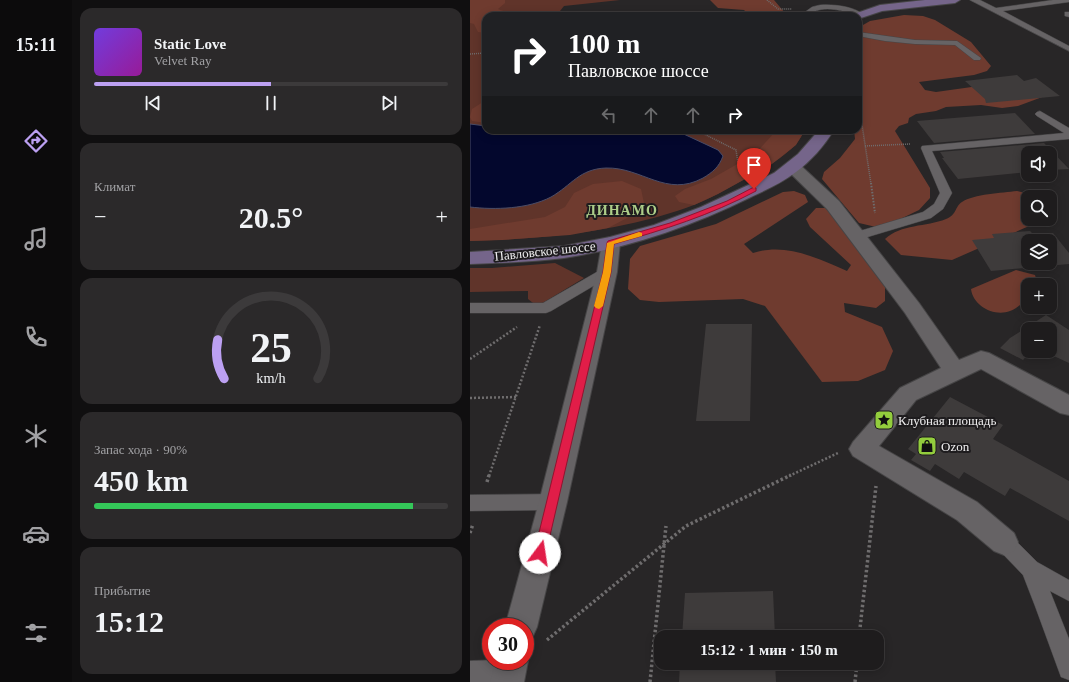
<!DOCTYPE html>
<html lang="ru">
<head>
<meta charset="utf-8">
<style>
	:root { --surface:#1e1c1d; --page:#2b292a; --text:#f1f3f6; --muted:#a1a1a4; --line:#3c3a3b; --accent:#bca0f2 }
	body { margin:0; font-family:"Times New Roman",serif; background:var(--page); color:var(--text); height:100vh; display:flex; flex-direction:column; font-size:15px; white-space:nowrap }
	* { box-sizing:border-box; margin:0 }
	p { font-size:13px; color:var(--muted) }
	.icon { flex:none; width:22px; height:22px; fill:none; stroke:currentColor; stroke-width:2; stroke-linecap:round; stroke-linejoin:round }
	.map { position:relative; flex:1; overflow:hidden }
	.drawer { display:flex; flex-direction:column; gap:8px; padding:8px; background:#100f10; width:398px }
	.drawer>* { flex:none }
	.hud { position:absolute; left:12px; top:12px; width:380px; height:122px; border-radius:12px; box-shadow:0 2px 10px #0003,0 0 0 1px var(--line); background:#202124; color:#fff; overflow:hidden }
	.controls { position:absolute; left:551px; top:146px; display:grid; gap:8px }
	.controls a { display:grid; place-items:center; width:36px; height:36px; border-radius:8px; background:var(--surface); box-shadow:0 2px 10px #0003,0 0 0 1px var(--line); font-size:20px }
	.speed { position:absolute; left:12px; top:618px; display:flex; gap:8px; font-size:20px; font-weight:700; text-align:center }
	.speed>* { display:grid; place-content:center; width:52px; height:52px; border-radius:50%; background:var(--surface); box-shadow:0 2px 10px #0003,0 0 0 1px var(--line); line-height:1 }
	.speed .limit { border:6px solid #d22; background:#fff; color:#111 }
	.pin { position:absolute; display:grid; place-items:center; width:34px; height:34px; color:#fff; margin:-41px -17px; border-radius:50% 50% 50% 0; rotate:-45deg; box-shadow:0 0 4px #0007 }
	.pin .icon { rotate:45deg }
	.me { position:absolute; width:44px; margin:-22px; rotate:14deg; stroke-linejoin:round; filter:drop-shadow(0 0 3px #0008) }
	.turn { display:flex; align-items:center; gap:14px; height:84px; padding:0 20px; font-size:18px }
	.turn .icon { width:52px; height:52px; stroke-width:2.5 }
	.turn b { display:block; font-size:28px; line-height:34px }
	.lanes { display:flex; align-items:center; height:38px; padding:0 20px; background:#0003; justify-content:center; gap:20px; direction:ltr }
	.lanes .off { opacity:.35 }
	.big { font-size:30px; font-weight:700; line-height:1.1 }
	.drawer .card { flex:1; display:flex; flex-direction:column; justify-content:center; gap:6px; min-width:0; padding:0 14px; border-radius:12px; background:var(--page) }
	.drawer .dial { align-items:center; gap:0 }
	.dial svg { height:104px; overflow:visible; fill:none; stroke:var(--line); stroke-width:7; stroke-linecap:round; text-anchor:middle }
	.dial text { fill:var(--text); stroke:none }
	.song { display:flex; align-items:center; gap:12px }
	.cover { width:48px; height:48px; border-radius:6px; background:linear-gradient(135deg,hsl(260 70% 55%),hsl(300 70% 35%)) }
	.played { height:4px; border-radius:2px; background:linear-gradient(90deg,var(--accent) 50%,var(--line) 50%) }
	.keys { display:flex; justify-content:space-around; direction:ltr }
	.heat { display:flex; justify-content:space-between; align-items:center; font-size:22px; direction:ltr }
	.charge { height:6px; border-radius:3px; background:linear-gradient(90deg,#34c759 90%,var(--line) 0) }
	.trip { position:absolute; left:184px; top:630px; width:230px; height:40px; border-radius:12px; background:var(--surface); box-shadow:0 2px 10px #0003,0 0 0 1px var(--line); font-weight:700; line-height:40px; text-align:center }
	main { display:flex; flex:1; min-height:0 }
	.tabs { display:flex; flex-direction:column; width:72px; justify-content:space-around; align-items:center; background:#0c0b0c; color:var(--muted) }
	.tabs .icon { width:28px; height:28px }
	.tabs .current { color:var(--accent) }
	.tabs b { font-size:18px; color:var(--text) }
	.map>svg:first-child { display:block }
	.green { fill:#60342a }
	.forest { fill:#6f3b2f }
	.water { fill:#03072d; stroke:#4a4c67 }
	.building { fill:#3e3b3b; fill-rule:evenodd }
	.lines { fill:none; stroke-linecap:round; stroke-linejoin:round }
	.lane-casing { stroke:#464546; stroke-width:1 }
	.street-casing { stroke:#464546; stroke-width:2 }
	.secondary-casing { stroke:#464546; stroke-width:2 }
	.path-far3 { stroke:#6f6d6e; stroke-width:1.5; stroke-dasharray:1 1; stroke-linecap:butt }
	.path-far2 { stroke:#6f6d6e; stroke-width:2; stroke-dasharray:1.5 1.5; stroke-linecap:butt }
	.path-far1 { stroke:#6f6d6e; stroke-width:2.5; stroke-dasharray:2 2; stroke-linecap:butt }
	.path { stroke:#6f6d6e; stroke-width:3.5; stroke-dasharray:2.5 2.5; stroke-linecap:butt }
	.lane { fill:#666365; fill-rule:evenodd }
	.street { fill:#666365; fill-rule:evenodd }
	.secondary { fill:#75658a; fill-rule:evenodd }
	.route { fill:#e11d48; stroke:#92132f }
	.slow { fill:#f59e0b }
	.labels { text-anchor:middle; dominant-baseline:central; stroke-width:4; stroke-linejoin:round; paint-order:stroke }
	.street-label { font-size:13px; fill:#efeeef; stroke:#1e1c1e }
	.poi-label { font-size:13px; fill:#efeeef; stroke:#1e1c1e; text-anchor:start }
	.far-district-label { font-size:14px; font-weight:bold; letter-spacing:1px; fill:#adce89; stroke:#1e1c1e }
</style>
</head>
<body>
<main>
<nav class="tabs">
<b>15:11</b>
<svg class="icon current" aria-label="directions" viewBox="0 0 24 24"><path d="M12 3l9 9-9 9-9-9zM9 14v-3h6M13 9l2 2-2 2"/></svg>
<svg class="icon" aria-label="music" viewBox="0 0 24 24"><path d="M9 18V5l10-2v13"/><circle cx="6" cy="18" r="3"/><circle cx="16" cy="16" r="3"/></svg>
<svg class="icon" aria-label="phone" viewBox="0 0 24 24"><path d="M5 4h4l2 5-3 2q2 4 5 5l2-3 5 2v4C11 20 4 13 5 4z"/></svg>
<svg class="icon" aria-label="climate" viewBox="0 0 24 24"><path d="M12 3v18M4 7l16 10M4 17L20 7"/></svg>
<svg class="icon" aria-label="car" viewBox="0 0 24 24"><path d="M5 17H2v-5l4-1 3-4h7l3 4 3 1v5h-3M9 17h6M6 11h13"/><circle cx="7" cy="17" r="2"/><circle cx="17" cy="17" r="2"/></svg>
<svg class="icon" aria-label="filters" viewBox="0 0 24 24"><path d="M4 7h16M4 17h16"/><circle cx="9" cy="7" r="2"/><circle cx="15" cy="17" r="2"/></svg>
</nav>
<section class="drawer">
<div class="card">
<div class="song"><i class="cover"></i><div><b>Static Love</b><p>Velvet Ray</p></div></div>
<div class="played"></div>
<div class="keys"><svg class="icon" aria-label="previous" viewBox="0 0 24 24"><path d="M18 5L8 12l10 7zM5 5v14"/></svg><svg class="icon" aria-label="pause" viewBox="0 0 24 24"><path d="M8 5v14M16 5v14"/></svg><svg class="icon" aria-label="next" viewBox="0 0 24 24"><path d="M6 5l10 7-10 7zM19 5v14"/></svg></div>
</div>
<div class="card"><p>Климат</p>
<div class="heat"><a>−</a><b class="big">20.5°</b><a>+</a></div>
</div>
<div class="card dial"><svg viewBox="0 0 100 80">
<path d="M14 69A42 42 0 1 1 86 69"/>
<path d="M14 69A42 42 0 0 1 9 39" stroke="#bca0f2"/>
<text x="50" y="56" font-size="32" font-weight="700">25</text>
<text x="50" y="72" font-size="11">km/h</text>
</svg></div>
<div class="card"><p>Запас хода · 90%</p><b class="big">450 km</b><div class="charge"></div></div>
<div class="card"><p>Прибытие</p><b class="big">15:12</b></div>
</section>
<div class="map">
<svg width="599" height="682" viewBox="0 0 599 682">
	<rect width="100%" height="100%" fill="#282627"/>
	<!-- green -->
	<g class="green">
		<path d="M0,0H150L94,6L86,16H16V130H335C332,135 329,141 325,145C311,160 292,169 275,179C253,191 231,204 207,211C140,233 69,239 0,241Z"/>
		<path d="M85,263L114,278L71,304L63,303L58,299V291L0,292V268H22Z"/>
	</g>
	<!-- forest -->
	<g class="forest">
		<path d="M0,0H35V3L28,9C40,15 55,10 68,16H16V33L8,32L4,24L0,23Z"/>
		<path d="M240,0H304L315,13L298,16H280L274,10L248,8Z"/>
		<path d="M434,15L453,16L465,20L501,42L521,66L517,71L504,75L449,82L455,90L466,92L523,84L575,96L548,106L532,108L511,105L476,107L466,111L446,114L439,118L438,123L429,126L425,131L460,188V198L449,210L422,223L406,227L389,223L352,179L354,172L370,158L385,139L384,130H388V36L391,34L393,25L400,21Z"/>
		<path d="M16,100V123L2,121L0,117L2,109Z"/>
		<path d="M305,130H335L326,145L302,164L248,194L224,205L209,202L205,196L215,189L241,179L285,154L304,133Z"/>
		<path d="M152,181L171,189L174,203L157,218L138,228L100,235L32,240L0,241V229L75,217L95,207L104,193L123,184Z"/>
		<path d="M324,191L335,195L338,202L274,244L283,253C288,252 293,250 298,250C325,247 354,261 377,271L381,265L340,227L336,219L346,208H362L415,283V301L406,308L374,303L375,312L412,327L423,351L415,370L388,381L352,382L295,306L273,299L189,302L170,300L158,289L160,259L170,246L246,224L313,192Z"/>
		<path d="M547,191L572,197H558V219H575L482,260L431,255L415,239C431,224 456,227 476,219C487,215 485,206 492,202C504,194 532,193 547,191Z"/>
		<path d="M546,270L565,275L568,285H558V299C552,303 546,309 540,311C524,317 503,306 501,289Z"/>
	</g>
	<!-- water -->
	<path class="water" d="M0,124L16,126V130H205L248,150L253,156C249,167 243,172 233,178C196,198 172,167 136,168C109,169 102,185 81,197C58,209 25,210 0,207Z"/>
	<!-- building -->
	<g class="building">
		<path d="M547,75L554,81L566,78L590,96L516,103L515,99L495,81Z"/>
		<path d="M545,113L565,134L464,143L447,121Z"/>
		<path d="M574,143L599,169L580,170V153H558V172L488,179L472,158H474L470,152Z"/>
		<path d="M560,231L563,234L583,233L599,253V264L521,271L502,240L524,238L522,234ZM558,241H580V263H558Z"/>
		<path d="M576,315L599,330V363L573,351H580V329H558V351H561L553,360L530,348L540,338Z"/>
		<path d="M236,324H282L280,421H226Z"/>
		<path d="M480,397L533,425L523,439L599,481V521L540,488L535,496L494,472L489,479L465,464L460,471L441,460L446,454L438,449Z"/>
		<path d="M303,591L305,637H212L215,593Z"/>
		<path d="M210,663H305L306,682H209Z"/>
	</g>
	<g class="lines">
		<defs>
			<g id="lane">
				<path d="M500,0H510L526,8L583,0H599V2L533,11L599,46V51Z"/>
				<path d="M350,5C363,4 384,6 394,15L390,17C379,12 356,5 344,12L348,16H339L335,12L342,7Z"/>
				<path d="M595,12H599V17L595,16Z"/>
				<path d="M388,32L445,40L487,41L511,58L510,60H504L485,45L445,44L415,41L388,36Z"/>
				<path d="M570,111L599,128V139L462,151L482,193L473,209L461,218L391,239H383L381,236L383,233L453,212L464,204L470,193L451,148L452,146L594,133L567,116L565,114L567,112Z"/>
				<path d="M137,268L142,269L144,272L142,275L81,311L76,313H0V303H73L132,269Z"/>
				<path d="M83,494L90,496L92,502L90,508L83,510L0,511V495Z"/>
				<path d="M534,533L541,536L567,562L599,580V601L580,591L599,639V680L591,677L565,606L553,575L527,548L524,542L527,536Z"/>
				<path d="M21,660L43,661L48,663L51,671L48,679L41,682H0V661Z"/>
			</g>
			<g id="street">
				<path d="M323,162L329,164L369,201L449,303L489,360L511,351L519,353L599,395V415L590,413L511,369L446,400L409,446L507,502L544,533L548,542L544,551L534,555L524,551L487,520L383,456L379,449L383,442L430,388L471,368L435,313L357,209L317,170L315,167L317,164Z"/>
				<path d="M141,237L148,239L150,243L147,272L97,502L67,627L62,638L55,641V627H35L69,502L127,272L132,243L134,239Z"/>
				<path d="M55,653L58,661L54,682H20L26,661H55Z"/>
			</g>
			<g id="secondary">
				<path d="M455,0H490L485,3L412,11L388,19V16H383L384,14L410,5Z"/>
				<path d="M349,130H364C354,146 341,161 326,172C312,183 296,190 281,197C222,226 159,248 94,258C63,262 31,263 0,264V252L94,246L140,237L184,225L231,207L304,173L328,154Z"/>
			</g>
		</defs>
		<!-- lane casing -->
		<use href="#lane" class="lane-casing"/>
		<!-- street casing -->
		<use href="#street" class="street-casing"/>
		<!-- secondary casing -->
		<use href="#secondary" class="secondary-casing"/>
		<!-- path-far3 -->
		<g class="path-far3">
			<path d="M297,0L308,9H322"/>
			<path d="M0,54L16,53"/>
			<path d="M388,98L401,184"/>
			<path d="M226,130L266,150L268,163L285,167"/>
			<path d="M395,146L440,144"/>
		</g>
		<!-- path-far2 -->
		<path class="path-far2" d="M401,183L405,213"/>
		<!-- path-far1 -->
		<g class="path-far1">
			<path d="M0,359L47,327"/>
			<path d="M0,398L46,397"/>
			<path d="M19,476L70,325"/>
			<path d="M319,476L368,453"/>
		</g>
		<!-- path -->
		<g class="path">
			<path d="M17,482L19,475"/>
			<path d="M0,533L3,524"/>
			<path d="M389,637L406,486"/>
			<path d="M77,640L216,526L321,475"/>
			<path d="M180,682L196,526"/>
			<path d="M385,682L387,663"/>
		</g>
		<!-- lane -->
		<use href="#lane" class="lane"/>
		<!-- street -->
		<use href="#street" class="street"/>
		<!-- secondary -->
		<use href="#secondary" class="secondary"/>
	</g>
	<!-- route -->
	<path class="route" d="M284,187L286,188V191C241,215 193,230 144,244L141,272L76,553L74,557L70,559L66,557L64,553L133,272L137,243L138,241L200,223L257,201Z"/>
	<!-- slow -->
	<path class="slow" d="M169,232L172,233V236L144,244L141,272L133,306L129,309L126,308L124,306L133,272L137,243Z"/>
	<!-- icons -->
	<defs>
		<symbol id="sight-square" viewBox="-11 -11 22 22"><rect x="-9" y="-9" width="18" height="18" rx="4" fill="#93cd3d" stroke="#1e1c1e"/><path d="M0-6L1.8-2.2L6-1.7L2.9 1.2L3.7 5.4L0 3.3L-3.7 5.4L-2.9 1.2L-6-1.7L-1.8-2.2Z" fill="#111"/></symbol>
		<symbol id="shop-square" viewBox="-11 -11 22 22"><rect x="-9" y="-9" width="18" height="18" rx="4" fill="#93cd3d" stroke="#1e1c1e"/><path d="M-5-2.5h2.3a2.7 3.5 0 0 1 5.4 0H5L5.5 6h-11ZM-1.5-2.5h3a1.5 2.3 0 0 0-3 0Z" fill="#111"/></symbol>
	</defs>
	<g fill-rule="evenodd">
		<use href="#sight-square" x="403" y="409" width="22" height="22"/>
		<use href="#shop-square" x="446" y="435" width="22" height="22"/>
	</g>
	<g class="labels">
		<!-- street labels -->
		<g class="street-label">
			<text transform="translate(75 251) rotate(-6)">Павловское шоссе</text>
		</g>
		<!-- poi labels -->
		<g class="poi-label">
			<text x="428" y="420">Клубная площадь</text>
			<text x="471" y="446">Ozon</text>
		</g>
		<!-- far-district labels -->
		<g class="far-district-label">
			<text x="152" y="210">ДИНАМО</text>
		</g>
	</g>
</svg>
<div class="controls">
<a><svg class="icon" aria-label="sound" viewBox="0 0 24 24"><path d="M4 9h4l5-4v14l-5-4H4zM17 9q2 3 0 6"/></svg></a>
<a><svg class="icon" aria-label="search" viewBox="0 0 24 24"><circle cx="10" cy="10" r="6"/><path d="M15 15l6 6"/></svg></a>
<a><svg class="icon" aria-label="layers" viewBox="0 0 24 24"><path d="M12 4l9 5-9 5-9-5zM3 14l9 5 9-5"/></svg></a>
<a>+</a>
<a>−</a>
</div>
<div class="speed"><div class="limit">30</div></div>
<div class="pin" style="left:284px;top:189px;background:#d93025"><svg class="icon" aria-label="arrive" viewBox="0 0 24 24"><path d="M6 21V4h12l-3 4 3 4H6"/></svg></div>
<svg class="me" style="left:70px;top:553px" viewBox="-20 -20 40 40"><circle r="19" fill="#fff"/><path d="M0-13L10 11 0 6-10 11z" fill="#e11d48"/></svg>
<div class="trip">15:12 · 1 мин · 150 m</div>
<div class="hud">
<div class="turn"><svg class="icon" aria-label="right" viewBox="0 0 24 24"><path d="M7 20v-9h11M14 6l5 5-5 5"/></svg><div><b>100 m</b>Павловское шоссе</div></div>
<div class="lanes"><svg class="icon off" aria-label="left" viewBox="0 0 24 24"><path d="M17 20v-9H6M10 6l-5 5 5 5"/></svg><svg class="icon off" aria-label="ahead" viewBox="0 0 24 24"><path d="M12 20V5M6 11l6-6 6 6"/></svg><svg class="icon off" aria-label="ahead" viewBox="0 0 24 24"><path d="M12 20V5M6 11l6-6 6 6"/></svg><svg class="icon" aria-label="right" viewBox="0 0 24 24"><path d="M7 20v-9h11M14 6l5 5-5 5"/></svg></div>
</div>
</div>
</main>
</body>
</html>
